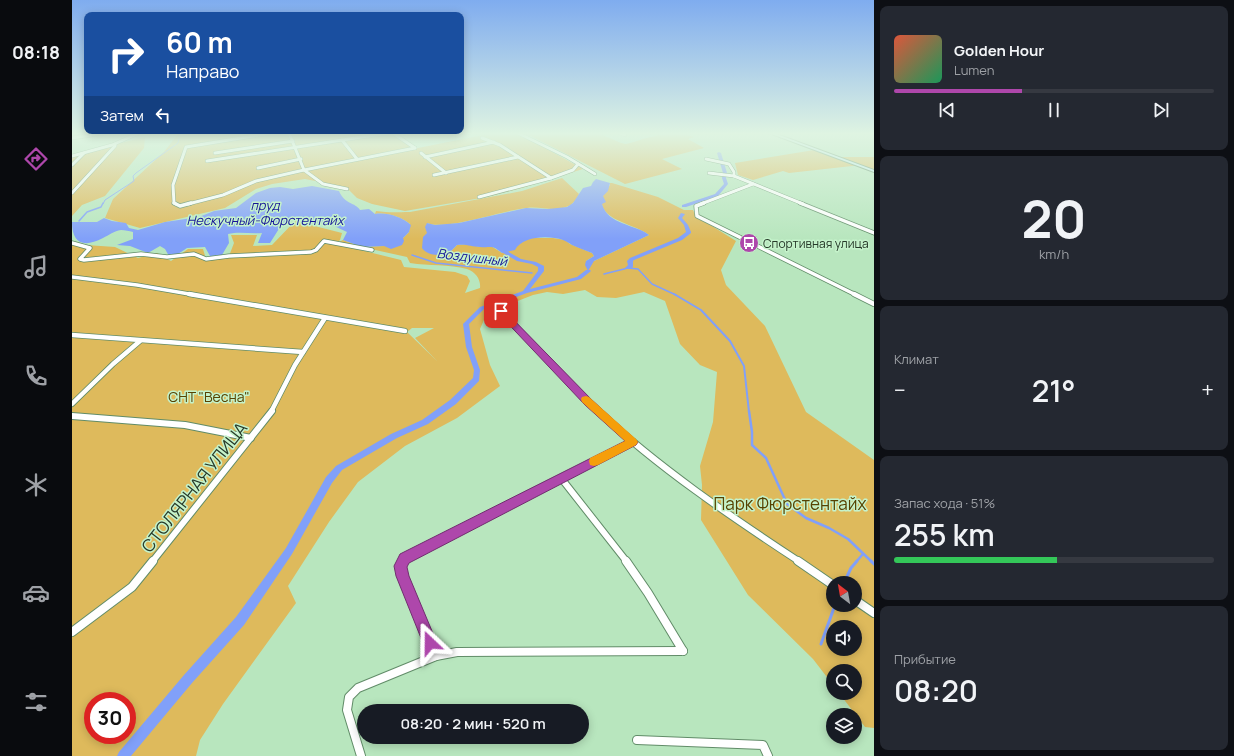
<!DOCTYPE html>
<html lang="ru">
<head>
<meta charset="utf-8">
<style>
	:root { --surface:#171b24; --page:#242831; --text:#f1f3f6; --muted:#9ea1a6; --line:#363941; --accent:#ae47ab }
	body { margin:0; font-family:Manrope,sans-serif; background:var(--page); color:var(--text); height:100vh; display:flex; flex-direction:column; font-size:15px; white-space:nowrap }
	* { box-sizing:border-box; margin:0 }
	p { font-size:13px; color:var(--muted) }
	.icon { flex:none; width:22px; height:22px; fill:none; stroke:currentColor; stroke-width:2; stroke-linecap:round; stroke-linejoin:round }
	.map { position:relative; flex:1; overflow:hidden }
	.drawer { display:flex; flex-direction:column; gap:6px; padding:6px; background:#0d0f14; width:360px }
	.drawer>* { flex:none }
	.hud { position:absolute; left:12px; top:12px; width:380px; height:122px; border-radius:8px; box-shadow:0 2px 10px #0003; background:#1a4fa0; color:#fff; overflow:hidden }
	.needle { width:26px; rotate:329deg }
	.tools { position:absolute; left:754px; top:576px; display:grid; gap:8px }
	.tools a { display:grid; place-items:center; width:36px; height:36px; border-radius:50%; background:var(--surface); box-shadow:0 2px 10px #0003; font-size:20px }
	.speed { position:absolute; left:12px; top:692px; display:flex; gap:8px; font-size:20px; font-weight:700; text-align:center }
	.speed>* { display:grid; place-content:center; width:52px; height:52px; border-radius:50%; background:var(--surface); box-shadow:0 2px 10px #0003; line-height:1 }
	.speed .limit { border:6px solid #d22; background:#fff; color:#111 }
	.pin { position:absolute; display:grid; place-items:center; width:34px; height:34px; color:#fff; margin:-17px; border-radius:8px; box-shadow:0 2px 6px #0006 }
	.me { position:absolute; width:44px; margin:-22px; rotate:337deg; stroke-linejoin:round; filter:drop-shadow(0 0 3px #0008) }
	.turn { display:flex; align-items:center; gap:14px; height:84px; padding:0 16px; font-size:18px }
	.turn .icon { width:52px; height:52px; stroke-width:2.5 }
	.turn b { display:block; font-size:28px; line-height:34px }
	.then { display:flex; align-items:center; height:38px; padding:0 16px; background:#0003; gap:8px; font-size:15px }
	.big { font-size:30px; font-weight:600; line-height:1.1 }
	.drawer .tile { flex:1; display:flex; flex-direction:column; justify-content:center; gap:6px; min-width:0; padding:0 14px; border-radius:8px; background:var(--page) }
	.drawer .dial { align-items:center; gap:0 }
	.dial b { font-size:52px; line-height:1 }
	.song { display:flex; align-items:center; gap:12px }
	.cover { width:48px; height:48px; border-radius:6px; background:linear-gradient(135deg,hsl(10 70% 55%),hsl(150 70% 35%)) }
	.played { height:4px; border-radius:2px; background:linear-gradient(90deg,var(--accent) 40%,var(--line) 40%) }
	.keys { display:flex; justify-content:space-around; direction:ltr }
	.heat { display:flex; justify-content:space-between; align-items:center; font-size:22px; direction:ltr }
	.charge { height:6px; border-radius:3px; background:linear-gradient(90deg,#34c759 51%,var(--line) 0) }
	.trip { position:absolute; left:285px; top:704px; width:232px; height:40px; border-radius:20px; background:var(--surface); box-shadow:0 2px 10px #0003; font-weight:600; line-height:40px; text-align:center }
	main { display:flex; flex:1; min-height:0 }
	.tabs { display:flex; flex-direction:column; width:72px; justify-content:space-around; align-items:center; background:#090b0e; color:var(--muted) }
	.tabs .icon { width:28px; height:28px }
	.tabs .active { color:var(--accent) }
	.tabs b { font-size:18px; color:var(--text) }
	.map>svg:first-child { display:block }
	.green { fill:#deba5c; fill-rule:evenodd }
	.water { fill:#81a0f9 }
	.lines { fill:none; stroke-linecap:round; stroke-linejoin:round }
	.stream-far4 { stroke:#81a0f9; stroke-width:1 }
	.stream-far3 { stroke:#81a0f9; stroke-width:1.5 }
	.stream-far2 { stroke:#81a0f9; stroke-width:2 }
	.stream-far1 { stroke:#81a0f9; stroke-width:2.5 }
	.stream { stroke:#81a0f9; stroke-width:3 }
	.canal { fill:#81a0f9; fill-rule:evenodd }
	.street-far4-casing { stroke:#618c68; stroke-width:4 }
	.street-far3-casing { stroke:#618c68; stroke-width:5 }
	.street-far2-casing { stroke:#618c68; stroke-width:6 }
	.street-far1-casing { stroke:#618c68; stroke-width:8 }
	.street-casing { stroke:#618c68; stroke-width:10 }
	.secondary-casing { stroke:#618c68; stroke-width:2 }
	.street-far4 { stroke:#fff; stroke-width:3 }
	.street-far3 { stroke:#fff; stroke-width:3.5 }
	.street-far2 { stroke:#fff; stroke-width:4.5 }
	.street-far1 { stroke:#fff; stroke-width:6 }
	.street { stroke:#fff; stroke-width:8 }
	.secondary { fill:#c8eff5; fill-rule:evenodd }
	.route { fill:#ae47ab; stroke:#712e6f }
	.slow { fill:#f59e0b }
	.labels { text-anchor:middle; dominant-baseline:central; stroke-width:3; stroke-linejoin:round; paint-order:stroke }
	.far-poi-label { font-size:12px; fill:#263929; stroke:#c5f3cb; text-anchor:start }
	.far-water-label { font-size:13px; font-style:italic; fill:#151398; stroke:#c5f3cb }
	.park-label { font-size:14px; fill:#574201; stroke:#c5f3cb }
	.near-street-label { font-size:17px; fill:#263929; stroke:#c5f3cb }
	.near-park-label { font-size:17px; fill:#574201; stroke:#c5f3cb }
</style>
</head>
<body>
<main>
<nav class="tabs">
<b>08:18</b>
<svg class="icon active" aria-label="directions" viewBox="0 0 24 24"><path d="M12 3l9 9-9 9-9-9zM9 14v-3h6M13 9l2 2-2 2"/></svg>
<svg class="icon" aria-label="music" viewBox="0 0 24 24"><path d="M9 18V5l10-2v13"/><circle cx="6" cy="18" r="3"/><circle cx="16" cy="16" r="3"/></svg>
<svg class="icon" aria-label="phone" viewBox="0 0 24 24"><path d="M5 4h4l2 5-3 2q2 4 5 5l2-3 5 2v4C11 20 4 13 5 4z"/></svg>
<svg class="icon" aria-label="climate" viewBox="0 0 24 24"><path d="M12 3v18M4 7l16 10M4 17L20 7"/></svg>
<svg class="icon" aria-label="car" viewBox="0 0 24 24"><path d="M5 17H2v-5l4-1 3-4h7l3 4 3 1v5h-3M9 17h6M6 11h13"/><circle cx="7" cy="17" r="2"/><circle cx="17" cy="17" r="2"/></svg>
<svg class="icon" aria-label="filters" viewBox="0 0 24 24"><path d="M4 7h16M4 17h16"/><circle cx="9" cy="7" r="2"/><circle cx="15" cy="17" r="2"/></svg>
</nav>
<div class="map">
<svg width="802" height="756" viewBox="0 0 802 756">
	<rect width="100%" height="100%" fill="#b8e6be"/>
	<!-- green -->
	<g class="green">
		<path d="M111,133H294L297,136L319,133L340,148L296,158L421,133H446L511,169L450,188L415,197L333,211L300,204L285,198L274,187L233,179L200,184L184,189L153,208L68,228L33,218L41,199L92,152L106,134Z"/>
		<path d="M453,133H526L549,143L554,144C576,138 599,128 622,137L616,139L632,148L590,159L610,169L553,184Z"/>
		<path d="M73,137L72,148L33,196L10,205L0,216V155Z"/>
		<path d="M742,150L762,157H802V170L789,165L717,173L711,171L681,180L666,175L663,163Z"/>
		<path d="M490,178L507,194C504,200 501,205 494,207C481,212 468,206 455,208C431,210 374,231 355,223L379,251L385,245L396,244L408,247L419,246L430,253L458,238H481L493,240L498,244L520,253L522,256L514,261H522L577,235C565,224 522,220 531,196C532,192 536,188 538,185V183H540L586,197L612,210H621L624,216L664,241L649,270L654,285L693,326L734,412L802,460V728L793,727L767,693H783V671H761V685L741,659L676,595L629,520L630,485L628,466L641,422L645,372L628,365L608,344L593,301L572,292L544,298L525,297L513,290L491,294L475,292L461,295L415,313L408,329L418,365L428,386L385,418L333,446L286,482L257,522L216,586L224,603L151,704L128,740L124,756H0V244L43,247L66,258L85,253L99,261L116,249H131L134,259L157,256L162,243L159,235H185L181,246L200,245L223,221L270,233L268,240L264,244L329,260L332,267L383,272L395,276L398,281L393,293L408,288C409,280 404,272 395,269C377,264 357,266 338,263L335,257L267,242L271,240L290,247L312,246L331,238L337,232L338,224C329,217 315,212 303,214L304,211C318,213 325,212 338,212L450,191ZM340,328H362L343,338L365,361L335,332ZM761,583H783V605H761ZM761,627H783V649H761ZM21,701H55V735H21Z"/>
	</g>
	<!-- water -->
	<g class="water">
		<path d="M524,179L538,183L536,191L531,196L534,202L530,204C536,225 563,224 577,235L522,261L516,271L513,265L514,261L522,256L520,253C513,250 506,248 500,245C497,243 494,241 491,240C477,235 450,236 443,250L430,253C419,244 420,248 408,247C399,247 396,244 385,245L375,255C365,255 356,256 350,248L351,237L355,233L353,227L355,223L363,225L387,223L454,208L476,209L495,207L501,203L511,188L519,186L521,182Z"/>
		<path d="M240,186L267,191C273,205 283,202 288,210L297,209L303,214C315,212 330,217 339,225L337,232L331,238L332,241L330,245L319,249L312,246L290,247L271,240L275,232L260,225L247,223L239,224L232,220L222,219L210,224L198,243H186L190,233C178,234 167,231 156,234L157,243L150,255L138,256L133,247L115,248L106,254L97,256L93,249L88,246L76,253L58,246L45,245L61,239V232C57,231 53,230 49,230C42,231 37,235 31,238C12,248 0,244 0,222H25L32,218L40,221L54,223L57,228L66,230L93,222L127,217L142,211L164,208L184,193L198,188L208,187L221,189Z"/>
	</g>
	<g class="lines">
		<!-- stream-far4 -->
		<path class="stream-far4" d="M31,204L33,200L62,181L61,176L64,173L106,143L108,133"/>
		<!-- stream-far3 -->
		<g class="stream-far3">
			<path d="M7,221L15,212L29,207L31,203"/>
			<path d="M340,255L364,263L460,273"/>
			<path d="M532,274L556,268L566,269L580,284L604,295"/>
		</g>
		<!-- stream-far2 -->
		<path class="stream-far2" d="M602,294L629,310L658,341L672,366L677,412"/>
		<!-- stream-far1 -->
		<g class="stream-far1">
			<path d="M677,411L680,432V445L694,458L715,504L734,518L757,528L776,539L800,562"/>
			<path d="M784,562L791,554"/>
		</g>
		<!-- stream -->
		<g class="stream">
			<path d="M799,561L802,564"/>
			<path d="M772,583L779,568L785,561"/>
			<path d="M749,644L763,605"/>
		</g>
		<!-- canal -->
		<g class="canal">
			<path d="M647,152L649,153L655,173L654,178L656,184L646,196L614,207H610V205L643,194L652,184L650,178L651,173L645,153Z"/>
			<path d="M609,213L613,214L610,218L616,225L619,232V233L610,240L562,260L561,261V267L558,269H554L553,268L556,265L555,261L558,258L606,238L614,232L612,225L606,218Z"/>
			<path d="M433,250L449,259L464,262L472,266V271L458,289L505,277L514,270H518L519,271L509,279L455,293L412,309L397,324L400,347L408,370L407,381L384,404L356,424L325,438L270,470L260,483L220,554L172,625L120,683L59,756H45L47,752L112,675L164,617L214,548L254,477L264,466L319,434L350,420L378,400L401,378L402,370L394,347L391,324L408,307L451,291L466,271V267L460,264L445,261L431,253V251Z"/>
		</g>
		<defs>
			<g id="street-far4">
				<path d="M217,133L232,170L343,148"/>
				<path d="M321,133L343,148"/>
				<path d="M446,133L495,157L523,174"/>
				<path d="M548,133L553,135"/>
				<path d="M296,136L317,133"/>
				<path d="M0,138L32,133"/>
				<path d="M270,140L285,159"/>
				<path d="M143,153L221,141"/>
				<path d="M349,153L374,173"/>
				<path d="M0,156L40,145L67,133"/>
				<path d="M353,157L422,142"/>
				<path d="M634,159L657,164L662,172V176"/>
				<path d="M135,161L296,136L294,133"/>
				<path d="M0,165L12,153"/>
				<path d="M186,168L229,159"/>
				<path d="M637,173L662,176L731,204"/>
				<path d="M362,175L446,157"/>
				<path d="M479,178L501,170L506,164"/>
				<path d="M0,193L43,146V144"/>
				<path d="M407,197L479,178L428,145L410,138"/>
				<path d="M104,204L102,203L101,185L114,147L199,133"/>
				<path d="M116,204L151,195L184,181L232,170L251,184L275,189"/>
				<path d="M629,204L681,184"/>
			</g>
			<g id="street-far3">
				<path d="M102,203L108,206L119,203"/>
				<path d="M632,203L624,206L625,216L784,295"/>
				<path d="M728,203L802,233"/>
				<path d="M0,243L18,248L8,259L12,260L69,254L95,257L122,254L134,259L157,256L239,252L244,250L252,241L300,250"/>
				<path d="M0,277L65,285L123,295"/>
			</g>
			<g id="street-far2">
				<path d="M117,294L333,331"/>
				<path d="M782,294L802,304"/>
				<path d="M429,311L527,412"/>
				<path d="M0,335L231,352"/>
				<path d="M0,404L41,364L68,341"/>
				<path d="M199,412L223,365L253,318"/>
			</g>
			<g id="street-far1">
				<path d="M526,411C587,468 658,516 728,562"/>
				<path d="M0,416L113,425L179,438"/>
				<path d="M489,478L555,562"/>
				<path d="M80,562L200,411"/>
				<path d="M330,562L333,558L561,442"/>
			</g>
			<g id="street">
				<path d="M331,561L328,566L330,576L364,656"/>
				<path d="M554,561L576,593L611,651"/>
				<path d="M726,561L761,585"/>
				<path d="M783,600L802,613"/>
				<path d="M0,632L60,587L81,561"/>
				<path d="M565,740L691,745L696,756"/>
				<path d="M289,756L275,710L277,697L286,688L364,656L385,652L611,651"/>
			</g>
			<path id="secondary" d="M697,133H702L802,170V172Z"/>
		</defs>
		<!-- street-far4 casing -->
		<use href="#street-far4" class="street-far4-casing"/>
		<!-- street-far3 casing -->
		<use href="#street-far3" class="street-far3-casing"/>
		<!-- street-far2 casing -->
		<use href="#street-far2" class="street-far2-casing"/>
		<!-- street-far1 casing -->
		<use href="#street-far1" class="street-far1-casing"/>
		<!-- street casing -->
		<use href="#street" class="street-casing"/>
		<!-- secondary casing -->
		<use href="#secondary" class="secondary-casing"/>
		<!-- street-far4 -->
		<use href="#street-far4" class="street-far4"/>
		<!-- street-far3 -->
		<use href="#street-far3" class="street-far3"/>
		<!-- street-far2 -->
		<use href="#street-far2" class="street-far2"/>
		<!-- street-far1 -->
		<use href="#street-far1" class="street-far1"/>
		<!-- street -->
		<use href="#street" class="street"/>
		<!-- secondary -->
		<use href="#secondary" class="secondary"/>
	</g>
	<!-- sky -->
	<linearGradient id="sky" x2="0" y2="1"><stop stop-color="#7facef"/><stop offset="0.56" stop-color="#dff4e2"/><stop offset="1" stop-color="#dff4e2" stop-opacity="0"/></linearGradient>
	<rect width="802" height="239" fill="url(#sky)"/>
	<!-- route -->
	<path class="route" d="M426,309H431L520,400L566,442L564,445L337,563L335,567L337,576L365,643L363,648L358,650L353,648L324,576L322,566L328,554L553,441L513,405L426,313Z"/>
	<!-- slow -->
	<path class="slow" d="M514,396L517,397L564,439L566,442L564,445L526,465L522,466L518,465L517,461L518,458L553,441L510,402L509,399L510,397Z"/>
	<!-- icons -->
	<defs>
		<symbol id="bus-disc" viewBox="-11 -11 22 22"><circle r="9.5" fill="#ae47ab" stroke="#c5f3cb"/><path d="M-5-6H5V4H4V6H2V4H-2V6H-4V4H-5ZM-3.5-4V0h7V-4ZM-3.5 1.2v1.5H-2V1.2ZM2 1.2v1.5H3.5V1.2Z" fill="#fff"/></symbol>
	</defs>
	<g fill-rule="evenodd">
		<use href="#bus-disc" x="666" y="232" width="22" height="22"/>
	</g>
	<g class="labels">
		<!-- far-poi labels -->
		<g class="far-poi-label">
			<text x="691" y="243">Спортивная улица</text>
		</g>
		<!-- far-water labels -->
		<g class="far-water-label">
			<text x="193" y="205">пруд<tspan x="193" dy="15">Нескучный-Фюрстентайх</tspan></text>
			<text transform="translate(400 257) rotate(7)">Воздушный</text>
		</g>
		<!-- park labels -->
		<g class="park-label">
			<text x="137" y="396">СНТ "Весна"</text>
		</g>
		<!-- near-street labels -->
		<g class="near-street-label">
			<text transform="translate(122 487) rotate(-52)">СТОЛЯРНАЯ УЛИЦА</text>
		</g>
		<!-- near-park labels -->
		<g class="near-park-label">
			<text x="718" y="503">Парк Фюрстентайх</text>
		</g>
	</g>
</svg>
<div class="tools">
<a><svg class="needle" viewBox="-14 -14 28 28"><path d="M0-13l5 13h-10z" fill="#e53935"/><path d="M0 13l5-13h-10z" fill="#9ea1a6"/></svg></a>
<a><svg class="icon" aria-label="sound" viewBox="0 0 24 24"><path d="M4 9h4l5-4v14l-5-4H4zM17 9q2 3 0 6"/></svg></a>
<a><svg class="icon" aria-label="search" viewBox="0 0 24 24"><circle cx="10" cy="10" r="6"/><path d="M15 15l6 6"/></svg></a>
<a><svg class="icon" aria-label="layers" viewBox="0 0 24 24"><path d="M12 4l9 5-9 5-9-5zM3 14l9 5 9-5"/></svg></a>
</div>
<div class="speed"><div class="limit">30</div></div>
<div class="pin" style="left:429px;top:311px;background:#d93025"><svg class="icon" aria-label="arrive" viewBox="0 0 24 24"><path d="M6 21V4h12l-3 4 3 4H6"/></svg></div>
<svg class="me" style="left:358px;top:643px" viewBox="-20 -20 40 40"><path d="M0-17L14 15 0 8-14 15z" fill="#ae47ab" stroke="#fff" stroke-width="4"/></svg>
<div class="trip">08:20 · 2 мин · 520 m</div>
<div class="hud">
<div class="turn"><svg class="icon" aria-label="right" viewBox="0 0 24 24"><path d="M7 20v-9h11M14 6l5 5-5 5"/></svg><div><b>60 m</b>Направо</div></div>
<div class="then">Затем<svg class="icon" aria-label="left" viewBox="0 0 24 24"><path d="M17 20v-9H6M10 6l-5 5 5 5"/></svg></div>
</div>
</div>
<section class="drawer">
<div class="tile">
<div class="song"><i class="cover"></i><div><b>Golden Hour</b><p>Lumen</p></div></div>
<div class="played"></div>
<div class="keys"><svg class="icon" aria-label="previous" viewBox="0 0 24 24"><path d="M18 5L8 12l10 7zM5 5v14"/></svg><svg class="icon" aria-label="pause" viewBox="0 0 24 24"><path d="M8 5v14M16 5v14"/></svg><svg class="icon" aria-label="next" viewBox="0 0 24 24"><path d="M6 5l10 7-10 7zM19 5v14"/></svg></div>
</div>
<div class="tile dial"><b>20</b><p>km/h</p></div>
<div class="tile"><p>Климат</p>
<div class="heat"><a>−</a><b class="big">21°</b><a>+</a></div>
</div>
<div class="tile"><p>Запас хода · 51%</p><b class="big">255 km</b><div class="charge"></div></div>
<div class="tile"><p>Прибытие</p><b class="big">08:20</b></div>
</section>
</main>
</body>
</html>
